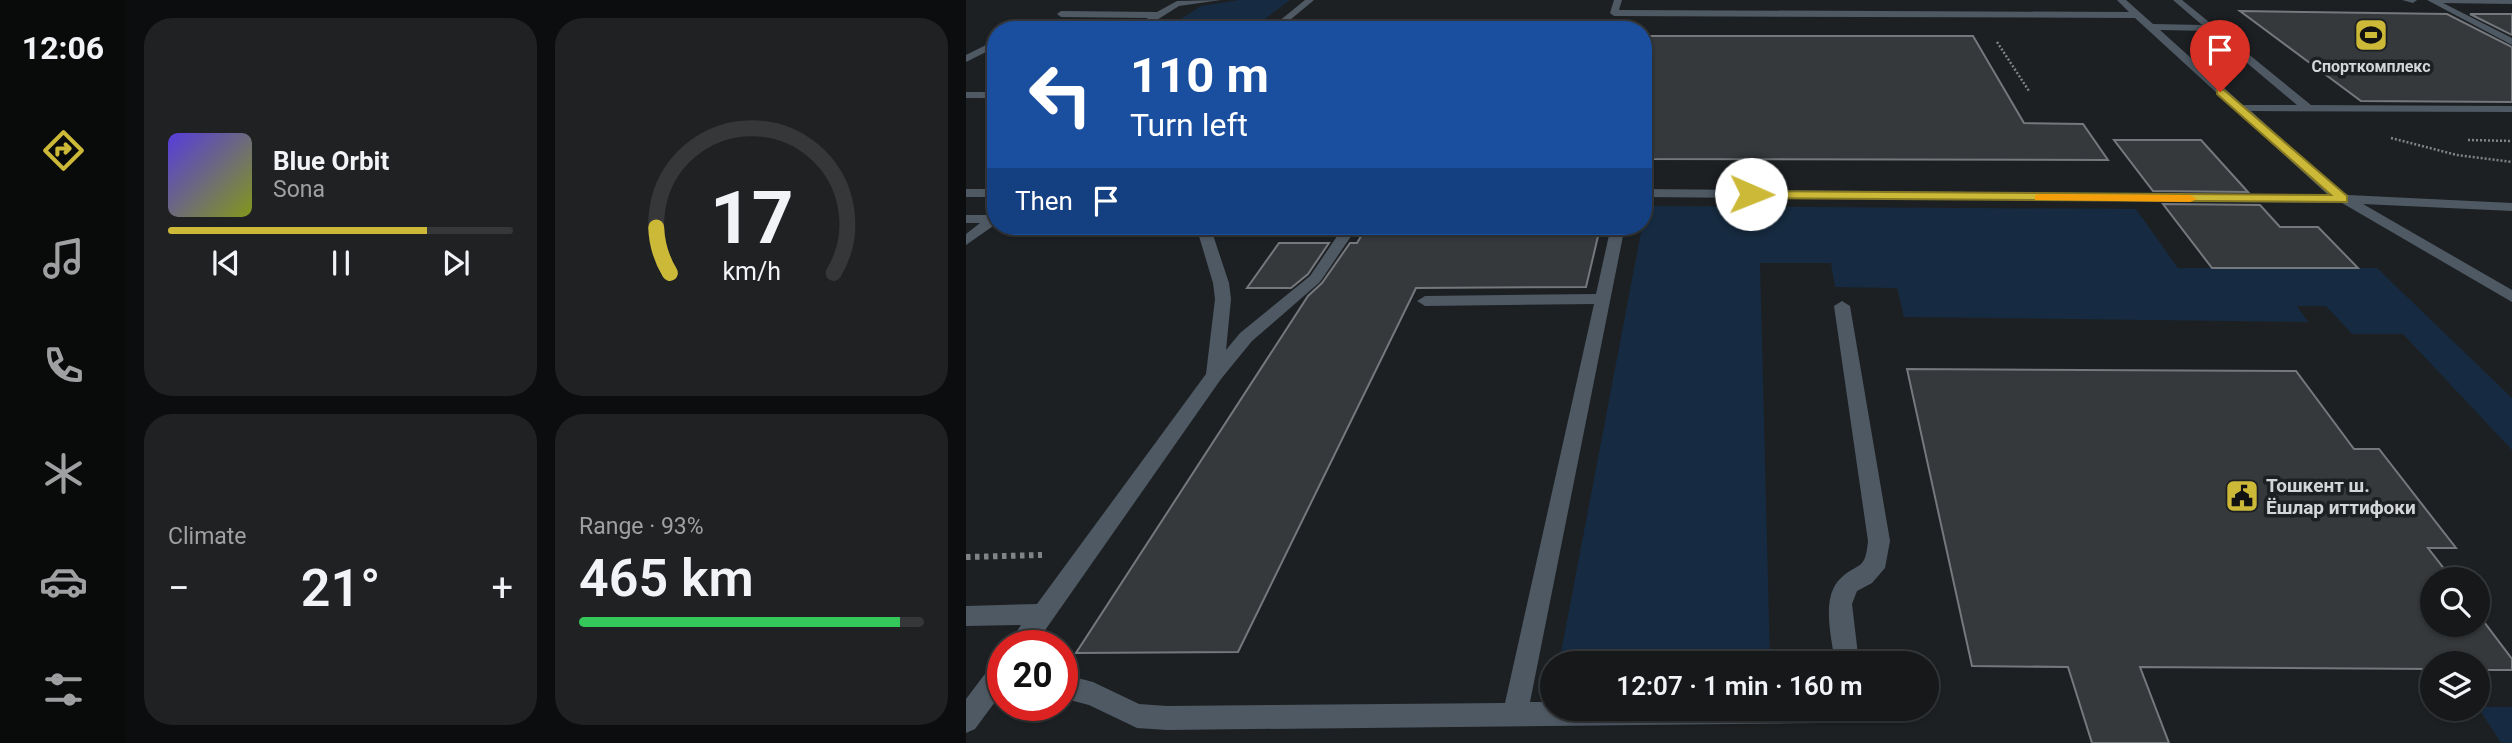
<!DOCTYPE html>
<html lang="en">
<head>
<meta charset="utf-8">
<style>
	:root { --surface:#16181a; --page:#1f2123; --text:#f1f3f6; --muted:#9ea0a2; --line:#353739; --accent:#cdb938 }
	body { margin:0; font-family:Roboto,sans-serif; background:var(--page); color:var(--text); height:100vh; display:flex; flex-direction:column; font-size:26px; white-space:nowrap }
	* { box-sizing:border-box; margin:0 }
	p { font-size:23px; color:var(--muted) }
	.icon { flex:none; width:38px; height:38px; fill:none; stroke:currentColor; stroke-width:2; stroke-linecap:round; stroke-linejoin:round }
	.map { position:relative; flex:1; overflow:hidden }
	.side { display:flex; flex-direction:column; gap:18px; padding:18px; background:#0c0d0e; width:840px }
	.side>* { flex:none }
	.guide { position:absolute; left:21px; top:21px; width:665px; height:214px; border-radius:28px; box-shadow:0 2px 5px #0004,0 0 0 2px var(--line); background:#1a4fa0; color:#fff; overflow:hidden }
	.tools { position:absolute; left:1454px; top:567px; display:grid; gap:14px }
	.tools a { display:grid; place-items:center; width:70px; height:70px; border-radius:50%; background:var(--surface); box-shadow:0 2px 5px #0004,0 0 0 2px var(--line); font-size:35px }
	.speed { position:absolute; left:21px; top:630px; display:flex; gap:14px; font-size:35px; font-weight:700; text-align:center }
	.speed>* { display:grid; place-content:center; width:91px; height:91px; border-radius:50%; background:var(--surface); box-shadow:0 2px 5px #0004,0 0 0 2px var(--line); line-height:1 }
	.speed .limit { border:10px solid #d22; background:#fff; color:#111 }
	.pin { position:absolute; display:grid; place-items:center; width:60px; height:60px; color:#fff; margin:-72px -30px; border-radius:50% 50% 50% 0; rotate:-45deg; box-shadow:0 0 7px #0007 }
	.pin .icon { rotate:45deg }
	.me { position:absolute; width:77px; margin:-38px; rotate:91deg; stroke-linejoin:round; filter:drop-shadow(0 0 5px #0008) }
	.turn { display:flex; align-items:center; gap:24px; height:147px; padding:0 28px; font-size:32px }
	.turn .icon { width:91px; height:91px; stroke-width:2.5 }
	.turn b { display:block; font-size:49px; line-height:60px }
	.then { display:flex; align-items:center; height:66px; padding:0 28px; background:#0003; gap:14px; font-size:26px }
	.big { font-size:52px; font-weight:600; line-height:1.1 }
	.side .widget { flex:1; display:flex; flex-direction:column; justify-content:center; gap:10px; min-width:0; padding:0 24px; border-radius:28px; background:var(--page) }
	.side .dial { align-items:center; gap:0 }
	.dial svg { height:182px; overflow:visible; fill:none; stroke:var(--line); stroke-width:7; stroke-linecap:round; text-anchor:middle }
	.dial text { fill:var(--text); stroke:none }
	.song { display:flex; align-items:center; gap:21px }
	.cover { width:84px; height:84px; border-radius:10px; background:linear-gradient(135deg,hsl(250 70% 55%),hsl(70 70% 35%)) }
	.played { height:7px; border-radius:4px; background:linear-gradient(90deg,var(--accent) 75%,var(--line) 75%) }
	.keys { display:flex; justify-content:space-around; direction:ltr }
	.heat { display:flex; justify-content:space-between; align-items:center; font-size:38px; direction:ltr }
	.charge { height:10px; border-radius:5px; background:linear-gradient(90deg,#34c759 93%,var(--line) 0) }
	.side .tiles { flex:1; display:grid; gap:18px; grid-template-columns:repeat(2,1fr) }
	.trip { position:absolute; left:574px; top:651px; width:399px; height:70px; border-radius:35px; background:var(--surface); box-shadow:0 2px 5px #0004,0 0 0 2px var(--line); font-weight:600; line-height:70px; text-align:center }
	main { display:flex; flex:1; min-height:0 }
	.tab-bar { display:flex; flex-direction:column; width:126px; justify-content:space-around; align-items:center; background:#090a0a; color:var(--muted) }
	.tab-bar .icon { width:49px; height:49px }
	.tab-bar .active { color:var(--accent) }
	.tab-bar b { font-size:32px; color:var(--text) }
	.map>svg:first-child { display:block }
	.green { fill:#162b41 }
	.building { fill:#35393c; stroke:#75787c; stroke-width:2 }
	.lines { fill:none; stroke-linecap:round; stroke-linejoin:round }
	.path-far1 { stroke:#818386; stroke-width:2.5; stroke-dasharray:2 2; stroke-linecap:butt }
	.path { stroke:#818386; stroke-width:6; stroke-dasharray:4.5 4.5; stroke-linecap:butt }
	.lane { fill:#4e5964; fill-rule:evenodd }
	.route { fill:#cdb938; stroke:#857824; stroke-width:2 }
	.slow { fill:#f59e0b }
	.labels { text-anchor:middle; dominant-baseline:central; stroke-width:7; stroke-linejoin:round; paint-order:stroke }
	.far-poi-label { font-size:16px; font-weight:bold; fill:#d3d5d7; stroke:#1d2023 }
	.poi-label { font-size:19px; font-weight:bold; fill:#d3d5d7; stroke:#1d2023; text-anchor:start }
</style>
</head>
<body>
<main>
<nav class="tab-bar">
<b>12:06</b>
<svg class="icon active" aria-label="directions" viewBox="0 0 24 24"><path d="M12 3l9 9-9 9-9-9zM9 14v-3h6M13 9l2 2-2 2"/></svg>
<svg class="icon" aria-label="music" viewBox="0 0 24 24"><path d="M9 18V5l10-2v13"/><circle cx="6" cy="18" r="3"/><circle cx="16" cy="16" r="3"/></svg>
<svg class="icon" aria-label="phone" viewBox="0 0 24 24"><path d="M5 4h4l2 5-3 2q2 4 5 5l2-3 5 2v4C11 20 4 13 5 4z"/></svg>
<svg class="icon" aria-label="climate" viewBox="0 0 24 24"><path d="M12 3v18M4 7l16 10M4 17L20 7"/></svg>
<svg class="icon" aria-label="car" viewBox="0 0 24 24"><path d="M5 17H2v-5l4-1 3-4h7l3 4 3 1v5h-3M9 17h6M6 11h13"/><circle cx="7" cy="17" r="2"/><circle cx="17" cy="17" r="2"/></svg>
<svg class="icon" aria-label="filters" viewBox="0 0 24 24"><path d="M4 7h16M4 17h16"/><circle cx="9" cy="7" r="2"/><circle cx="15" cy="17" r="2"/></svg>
</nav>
<section class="side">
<div class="tiles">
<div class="widget">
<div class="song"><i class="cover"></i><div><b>Blue Orbit</b><p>Sona</p></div></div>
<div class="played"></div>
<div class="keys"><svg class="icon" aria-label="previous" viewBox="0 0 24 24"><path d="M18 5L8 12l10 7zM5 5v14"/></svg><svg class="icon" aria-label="pause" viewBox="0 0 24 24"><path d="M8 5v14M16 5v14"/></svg><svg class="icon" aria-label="next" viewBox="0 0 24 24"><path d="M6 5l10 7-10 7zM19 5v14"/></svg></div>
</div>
<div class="widget dial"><svg viewBox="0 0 100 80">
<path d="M14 69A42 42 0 1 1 86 69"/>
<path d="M14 69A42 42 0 0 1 8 49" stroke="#cdb938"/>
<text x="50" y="56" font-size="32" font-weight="700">17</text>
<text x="50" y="72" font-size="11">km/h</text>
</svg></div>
<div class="widget"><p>Climate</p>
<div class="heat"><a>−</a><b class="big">21°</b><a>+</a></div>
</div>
<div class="widget"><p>Range · 93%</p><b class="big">465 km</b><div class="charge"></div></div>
</div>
</section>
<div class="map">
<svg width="1546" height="743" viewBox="0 0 1546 743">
	<rect width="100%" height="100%" fill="#1d2023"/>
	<!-- green -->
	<g class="green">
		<path d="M273,0H324L284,30H198L235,6Z"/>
		<path d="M680,206L1170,209L1212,268H1411L1546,398V450L1437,334H1386L1360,306H1331L1342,322L938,317L931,288L869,287L865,263H794L804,663H593Z"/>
		<path d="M1512,707H1546V743H1535Z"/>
	</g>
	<!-- building -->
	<g class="building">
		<path d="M1274,11L1481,14L1546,47V102L1395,101Z"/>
		<path d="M1504,14H1546V35Z"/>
		<path d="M677,36H1007L1058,123L1117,124L1142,160L677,159Z"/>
		<path d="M1148,140H1235L1282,192L1187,191Z"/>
		<path d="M1197,204L1294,205L1314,227H1352L1392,268H1246Z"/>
		<path d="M633,232L620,287L450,288L272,652L110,653L342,296L356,283L384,243H391L397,233Z"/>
		<path d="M313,243H363L342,274L325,288H281Z"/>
		<path d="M941,369L1330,371L1388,449H1413L1490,548H1462L1486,579H1466V625H1512V614L1546,659V670H1512V663H1466V669L1174,667L1203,743H1126L1102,667L1006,666Z"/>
	</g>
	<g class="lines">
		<!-- path-far1 -->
		<g class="path-far1">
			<path d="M1031,42L1063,91"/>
			<path d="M1425,138L1491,155L1546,162"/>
			<path d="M1502,140L1546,141"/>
		</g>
		<!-- path -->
		<path class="path" d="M0,557L76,555"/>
		<!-- lane -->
		<g class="lane">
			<path d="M255,0L213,6L175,30H164L182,18L95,17L91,14L95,11L191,12L211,1Z"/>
			<path d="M339,0H348L312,30H302Z"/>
			<path d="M648,0H656L653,10L1163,12L1151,0H1160L1187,24L1236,25L1207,0H1216L1345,105L1546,106V112L1285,111L1372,189L1382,195L1546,203V211L1397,204L1546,290V302L1376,203L677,197V189L1362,195L1169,18L648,16L644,13ZM1194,30L1243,31L1331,105H1277Z"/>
			<path d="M1436,0H1451L1447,3Z"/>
			<path d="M1461,0H1546V4L1477,3L1546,38V45Z"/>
			<path d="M60,24L65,27L62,30H51Z"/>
			<path d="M30,40V47L0,62V55Z"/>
			<rect x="0" y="92" width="30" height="6"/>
			<rect x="0" y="189" width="30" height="8"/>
			<path d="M0,215H30V224L0,245V234L14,223H0Z"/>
			<path d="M230,226H244L263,283L265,299L260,350L274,333L344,276L378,226H392L354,282L286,341L255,379L68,646H42L55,625L0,626V606L71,604L240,374L249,299L247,283Z"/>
			<path d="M645,226H659L564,702H586V709H874L870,718L851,723L201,730L171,728L123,705L96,698V674L127,682L173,704L201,706L539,703L628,304L459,306L451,301L459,296L630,294Z"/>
			<path d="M876,301L884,306L924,541L919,568L906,583L891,591L886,604L893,663H869C866,639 854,597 875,578C893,561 899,572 902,541L868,306Z"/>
			<path d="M37,659V691L9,729L0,733V699L28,662Z"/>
		</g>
	</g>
	<!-- route -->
	<path class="route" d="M1251,90H1258L1381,196V202L785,198L779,194L785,191L1365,195L1251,94Z"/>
	<!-- slow -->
	<path class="slow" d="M1074,194L1224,195L1231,199L1224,202L1069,200V195Z"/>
	<!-- icons -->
	<defs>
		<symbol id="stadium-square" viewBox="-11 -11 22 22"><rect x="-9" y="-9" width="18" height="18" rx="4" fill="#cdb938" stroke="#1d2023"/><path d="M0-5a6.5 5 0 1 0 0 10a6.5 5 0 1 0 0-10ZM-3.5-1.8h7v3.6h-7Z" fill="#111"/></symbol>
		<symbol id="civic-square" viewBox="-11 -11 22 22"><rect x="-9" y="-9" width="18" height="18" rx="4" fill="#cdb938" stroke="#1d2023"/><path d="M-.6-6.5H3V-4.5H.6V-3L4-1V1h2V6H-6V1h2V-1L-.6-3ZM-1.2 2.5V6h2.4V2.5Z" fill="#111"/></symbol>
	</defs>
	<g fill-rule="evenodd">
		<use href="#stadium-square" x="1386" y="16" width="38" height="38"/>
		<use href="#civic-square" x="1257" y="477" width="38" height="38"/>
	</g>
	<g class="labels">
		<!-- far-poi labels -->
		<g class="far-poi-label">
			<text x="1405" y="66">Спорткомплекс</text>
		</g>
		<!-- poi labels -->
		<g class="poi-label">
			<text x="1300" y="485">Тошкент ш.<tspan x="1300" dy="22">Ёшлар иттифоки</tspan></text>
		</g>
	</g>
</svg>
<div class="tools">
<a><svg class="icon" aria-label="search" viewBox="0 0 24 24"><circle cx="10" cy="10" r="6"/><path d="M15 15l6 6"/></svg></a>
<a><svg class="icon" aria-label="layers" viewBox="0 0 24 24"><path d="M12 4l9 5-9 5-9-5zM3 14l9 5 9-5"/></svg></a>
</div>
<div class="speed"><div class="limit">20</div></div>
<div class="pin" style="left:1254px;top:92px;background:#d93025"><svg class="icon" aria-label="arrive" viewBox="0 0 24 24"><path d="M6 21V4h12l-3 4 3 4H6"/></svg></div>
<svg class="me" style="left:785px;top:194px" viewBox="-20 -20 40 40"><circle r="19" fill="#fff"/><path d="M0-13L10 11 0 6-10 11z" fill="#cdb938"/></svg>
<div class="trip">12:07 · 1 min · 160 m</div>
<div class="guide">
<div class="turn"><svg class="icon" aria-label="left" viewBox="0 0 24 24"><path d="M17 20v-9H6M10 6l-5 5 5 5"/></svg><div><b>110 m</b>Turn left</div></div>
<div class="then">Then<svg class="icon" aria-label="arrive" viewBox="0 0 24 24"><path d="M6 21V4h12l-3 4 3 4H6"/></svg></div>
</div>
</div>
</main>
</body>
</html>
